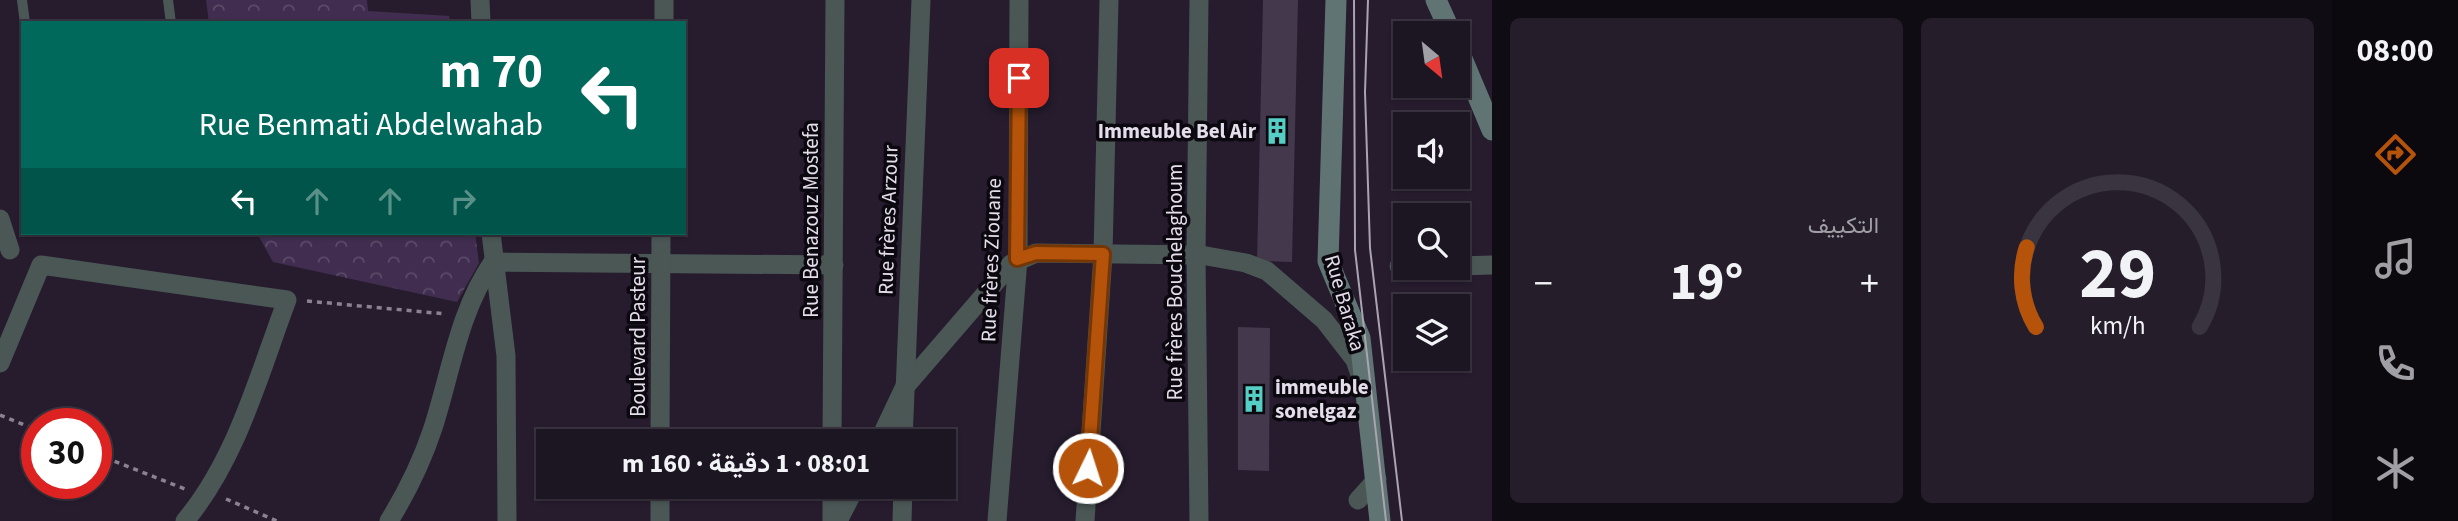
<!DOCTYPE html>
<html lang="ar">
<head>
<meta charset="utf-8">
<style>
	:root { --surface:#1c1522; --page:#251e2a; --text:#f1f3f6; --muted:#a09fa5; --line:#3a3440; --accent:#b45309 }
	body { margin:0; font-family:"Source Sans 3",Vazirmatn,sans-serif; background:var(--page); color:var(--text); direction:rtl; height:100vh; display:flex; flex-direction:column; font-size:26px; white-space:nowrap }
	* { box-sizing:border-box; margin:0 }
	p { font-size:23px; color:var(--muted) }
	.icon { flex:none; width:38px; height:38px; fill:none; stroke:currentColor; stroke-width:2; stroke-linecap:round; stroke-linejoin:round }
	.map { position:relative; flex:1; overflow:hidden; direction:ltr }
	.sheet { display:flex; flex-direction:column; gap:18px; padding:18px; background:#0f0c13; width:840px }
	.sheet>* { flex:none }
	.hud { position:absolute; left:21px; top:21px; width:665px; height:214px; border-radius:0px; box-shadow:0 2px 5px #0004,0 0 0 2px var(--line); direction:rtl; background:#00695c; color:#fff; overflow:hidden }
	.needle { width:46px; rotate:151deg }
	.fabs { position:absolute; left:1393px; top:21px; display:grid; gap:14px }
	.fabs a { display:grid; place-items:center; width:77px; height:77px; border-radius:0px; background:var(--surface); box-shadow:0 2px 5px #0004,0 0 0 2px var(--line); font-size:35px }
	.speed { position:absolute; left:21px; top:408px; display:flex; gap:14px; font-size:35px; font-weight:700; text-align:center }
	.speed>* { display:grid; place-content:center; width:91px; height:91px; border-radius:50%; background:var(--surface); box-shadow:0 2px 5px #0004,0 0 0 2px var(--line); line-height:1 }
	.speed .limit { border:10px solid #d22; background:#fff; color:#111 }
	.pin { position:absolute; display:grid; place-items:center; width:60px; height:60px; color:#fff; margin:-30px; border-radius:14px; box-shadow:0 4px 10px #0006 }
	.me { position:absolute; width:77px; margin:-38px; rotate:4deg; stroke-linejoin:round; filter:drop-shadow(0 0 5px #0008) }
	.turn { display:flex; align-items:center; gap:24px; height:147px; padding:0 28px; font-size:32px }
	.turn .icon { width:91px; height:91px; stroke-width:2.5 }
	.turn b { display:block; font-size:49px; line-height:60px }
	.lanes { display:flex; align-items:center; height:66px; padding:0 28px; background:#0003; justify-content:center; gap:35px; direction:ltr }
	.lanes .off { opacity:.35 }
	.big { font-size:52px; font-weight:700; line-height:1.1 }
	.sheet .widget { flex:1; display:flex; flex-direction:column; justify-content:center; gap:10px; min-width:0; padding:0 24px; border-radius:10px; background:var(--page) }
	.sheet .dial { align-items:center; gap:0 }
	.dial svg { height:182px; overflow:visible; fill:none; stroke:var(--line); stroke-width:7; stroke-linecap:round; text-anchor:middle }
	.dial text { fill:var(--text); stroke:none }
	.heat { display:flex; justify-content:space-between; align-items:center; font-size:38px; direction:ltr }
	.sheet .tiles { flex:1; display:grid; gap:18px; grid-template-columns:repeat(2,1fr) }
	.trip { position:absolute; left:536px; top:429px; width:420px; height:70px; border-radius:0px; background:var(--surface); box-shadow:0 2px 5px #0004,0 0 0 2px var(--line); font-weight:700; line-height:70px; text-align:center; direction:rtl }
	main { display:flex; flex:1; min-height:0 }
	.dock { display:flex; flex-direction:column; width:126px; justify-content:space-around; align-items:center; background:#0b080e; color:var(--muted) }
	.dock .icon { width:49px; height:49px }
	.dock .selected { color:var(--accent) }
	.dock b { font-size:32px; color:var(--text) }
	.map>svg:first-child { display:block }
	.forest { fill:url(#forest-crowns) }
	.building { fill:#43384c }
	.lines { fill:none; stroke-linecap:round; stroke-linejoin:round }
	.path { stroke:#8a8291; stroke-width:3.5; stroke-dasharray:5 5; stroke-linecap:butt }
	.lane { stroke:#4a5755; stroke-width:10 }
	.street { stroke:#4a5755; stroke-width:19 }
	.secondary { stroke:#607573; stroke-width:21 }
	.tram { stroke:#aaa3b1; stroke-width:2 }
	.route-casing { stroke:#753606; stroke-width:18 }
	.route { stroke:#b45309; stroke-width:12 }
	.labels { text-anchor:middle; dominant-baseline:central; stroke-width:7; stroke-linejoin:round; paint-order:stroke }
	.poi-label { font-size:21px; font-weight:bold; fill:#e4deea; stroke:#0c0810; text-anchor:end }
	.street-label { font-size:21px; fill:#e4deea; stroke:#0c0810 }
</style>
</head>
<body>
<main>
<nav class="dock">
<b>08:00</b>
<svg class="icon selected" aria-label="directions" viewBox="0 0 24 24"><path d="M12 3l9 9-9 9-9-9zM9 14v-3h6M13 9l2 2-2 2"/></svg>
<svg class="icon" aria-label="music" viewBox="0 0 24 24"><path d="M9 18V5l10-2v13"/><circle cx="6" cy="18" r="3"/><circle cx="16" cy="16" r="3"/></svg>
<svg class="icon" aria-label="phone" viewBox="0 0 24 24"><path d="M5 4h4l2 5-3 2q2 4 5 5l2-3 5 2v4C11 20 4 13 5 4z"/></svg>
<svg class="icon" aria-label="climate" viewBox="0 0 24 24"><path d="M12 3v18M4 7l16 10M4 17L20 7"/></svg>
</nav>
<section class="sheet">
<div class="tiles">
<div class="widget dial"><svg viewBox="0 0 100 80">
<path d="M14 69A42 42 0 1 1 86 69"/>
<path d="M14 69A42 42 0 0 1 10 34" stroke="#b45309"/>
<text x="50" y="56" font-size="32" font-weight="700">29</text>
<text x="50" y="72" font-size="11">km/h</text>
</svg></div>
<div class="widget"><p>التكييف</p>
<div class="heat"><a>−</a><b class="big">19°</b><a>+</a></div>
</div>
</div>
</section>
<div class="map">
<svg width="1492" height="521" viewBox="0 0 1492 521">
	<defs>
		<pattern id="forest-crowns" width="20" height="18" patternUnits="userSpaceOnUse" patternTransform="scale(1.75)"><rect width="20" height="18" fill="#402d4f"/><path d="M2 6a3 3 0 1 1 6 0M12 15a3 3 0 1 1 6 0" fill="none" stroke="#5b4b68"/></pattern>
	</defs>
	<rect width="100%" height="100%" fill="#261c2e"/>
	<!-- forest -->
	<g class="forest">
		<path d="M206,0H367L368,11L449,16L450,23H209Z"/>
		<path d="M257,233H475L479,263L457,302L273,262Z"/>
	</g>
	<!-- building -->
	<g class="building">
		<path d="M1263,0H1298L1292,262L1257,261Z"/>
		<path d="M1238,327L1270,328L1269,471L1238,470Z"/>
	</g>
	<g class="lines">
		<!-- path -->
		<g class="path">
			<path d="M307,301L446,314"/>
			<path d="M0,415L37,430"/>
			<path d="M96,454L185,489"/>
			<path d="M226,499L277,521"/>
		</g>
		<!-- lane -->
		<g class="lane">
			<path d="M22,0L25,23"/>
			<path d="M168,0L171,23"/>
		</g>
		<!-- street -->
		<g class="street">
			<path d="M480,0L481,23"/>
			<path d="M1199,0L1196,255L1199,521"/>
			<path d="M664,23V0"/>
			<path d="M0,219L10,250"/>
			<path d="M491,233L506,356L507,521"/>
			<path d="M493,262L834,265"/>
			<path d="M1399,266H1405"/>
			<path d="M1458,266L1492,265"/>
			<path d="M0,363L41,265L287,300C259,374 237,459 185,521"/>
			<path d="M660,441L661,233"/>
			<path d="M832,441L835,0"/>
			<path d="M879,441L904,388L1011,264L1036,253L1201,255L1246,263L1267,271L1324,320L1355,360L1361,377"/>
			<path d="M903,441L921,0"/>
			<path d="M1358,500L1377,479"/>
			<path d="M389,521C407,492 422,461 433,428C451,372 459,311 493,262"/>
			<path d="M660,521V486"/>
			<path d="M832,521V486"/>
			<path d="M838,521L856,486"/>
			<path d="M902,521L903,486"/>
			<path d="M997,521L1018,259L1019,0"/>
			<path d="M1085,521L1103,254L1109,0"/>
		</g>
		<!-- secondary -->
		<g class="secondary">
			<path d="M1336,0L1328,261L1360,338L1380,521"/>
			<path d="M1436,0L1451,33"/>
			<path d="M1458,49L1492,130"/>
		</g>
		<!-- tram -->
		<g class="tram">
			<path d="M1354,0L1355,250L1386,521"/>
			<path d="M1368,0L1365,92L1370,248L1402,521"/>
		</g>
	</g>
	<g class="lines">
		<defs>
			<path id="route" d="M1019,78L1017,259L1036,253L1103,254L1088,468"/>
		</defs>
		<!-- route casing -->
		<use href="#route" class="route-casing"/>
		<!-- route -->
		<use href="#route" class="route"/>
	</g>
	<!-- icons -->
	<defs>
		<symbol id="building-bare" viewBox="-9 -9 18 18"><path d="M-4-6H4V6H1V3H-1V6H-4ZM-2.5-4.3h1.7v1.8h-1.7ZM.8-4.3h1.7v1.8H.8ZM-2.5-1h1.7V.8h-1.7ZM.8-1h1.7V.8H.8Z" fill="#55cec5" stroke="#0c0810" stroke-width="2.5" paint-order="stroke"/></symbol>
	</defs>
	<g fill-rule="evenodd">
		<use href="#building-bare" x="1258" y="112" width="38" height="38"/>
		<use href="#building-bare" x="1235" y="380" width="38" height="38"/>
	</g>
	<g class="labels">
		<!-- poi labels -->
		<g class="poi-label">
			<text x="1256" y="131">Immeuble Bel Air</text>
			<text x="1275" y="387" text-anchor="start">immeuble<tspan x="1275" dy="24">sonelgaz</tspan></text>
		</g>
		<!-- street labels -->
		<g class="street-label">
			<text transform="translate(811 220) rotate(-90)">Rue Benazouz Mostefa</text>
			<text transform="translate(888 220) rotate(-88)">Rue frères Arzour</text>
			<text transform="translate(991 260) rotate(-88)">Rue frères Ziouane</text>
			<text transform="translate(1175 282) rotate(-90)">Rue frères Bouchelaghoum</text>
			<text transform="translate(1345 303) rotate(74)">Rue Baraka</text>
			<text transform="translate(638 337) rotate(-90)">Boulevard Pasteur</text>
		</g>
	</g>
</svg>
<div class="fabs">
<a><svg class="needle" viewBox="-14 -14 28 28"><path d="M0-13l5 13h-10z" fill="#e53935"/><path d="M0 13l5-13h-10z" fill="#a09fa5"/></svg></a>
<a><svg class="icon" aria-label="sound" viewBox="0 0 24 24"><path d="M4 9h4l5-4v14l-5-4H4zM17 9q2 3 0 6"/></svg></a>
<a><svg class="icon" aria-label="search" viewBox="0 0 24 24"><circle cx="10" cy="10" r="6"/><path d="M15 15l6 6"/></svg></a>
<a><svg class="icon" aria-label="layers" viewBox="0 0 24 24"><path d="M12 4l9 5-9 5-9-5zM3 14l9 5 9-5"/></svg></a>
</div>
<div class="speed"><div class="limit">30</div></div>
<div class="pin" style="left:1019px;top:78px;background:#d93025"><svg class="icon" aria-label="arrive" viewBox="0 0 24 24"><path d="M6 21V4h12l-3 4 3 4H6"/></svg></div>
<svg class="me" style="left:1088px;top:468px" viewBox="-20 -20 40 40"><circle r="17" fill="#b45309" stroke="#fff" stroke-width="3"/><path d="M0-11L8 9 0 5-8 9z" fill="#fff"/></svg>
<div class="trip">08:01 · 1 دقيقة · 160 m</div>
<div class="hud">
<div class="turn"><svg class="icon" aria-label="left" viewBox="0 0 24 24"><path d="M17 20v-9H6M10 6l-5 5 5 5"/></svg><div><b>70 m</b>Rue Benmati Abdelwahab</div></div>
<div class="lanes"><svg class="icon" aria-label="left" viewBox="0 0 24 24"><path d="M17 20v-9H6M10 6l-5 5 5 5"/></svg><svg class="icon off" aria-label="ahead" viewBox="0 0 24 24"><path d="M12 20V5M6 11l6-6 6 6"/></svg><svg class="icon off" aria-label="ahead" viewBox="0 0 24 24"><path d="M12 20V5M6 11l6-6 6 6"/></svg><svg class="icon off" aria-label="right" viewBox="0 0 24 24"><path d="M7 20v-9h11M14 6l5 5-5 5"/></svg></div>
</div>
</div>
</main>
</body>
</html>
